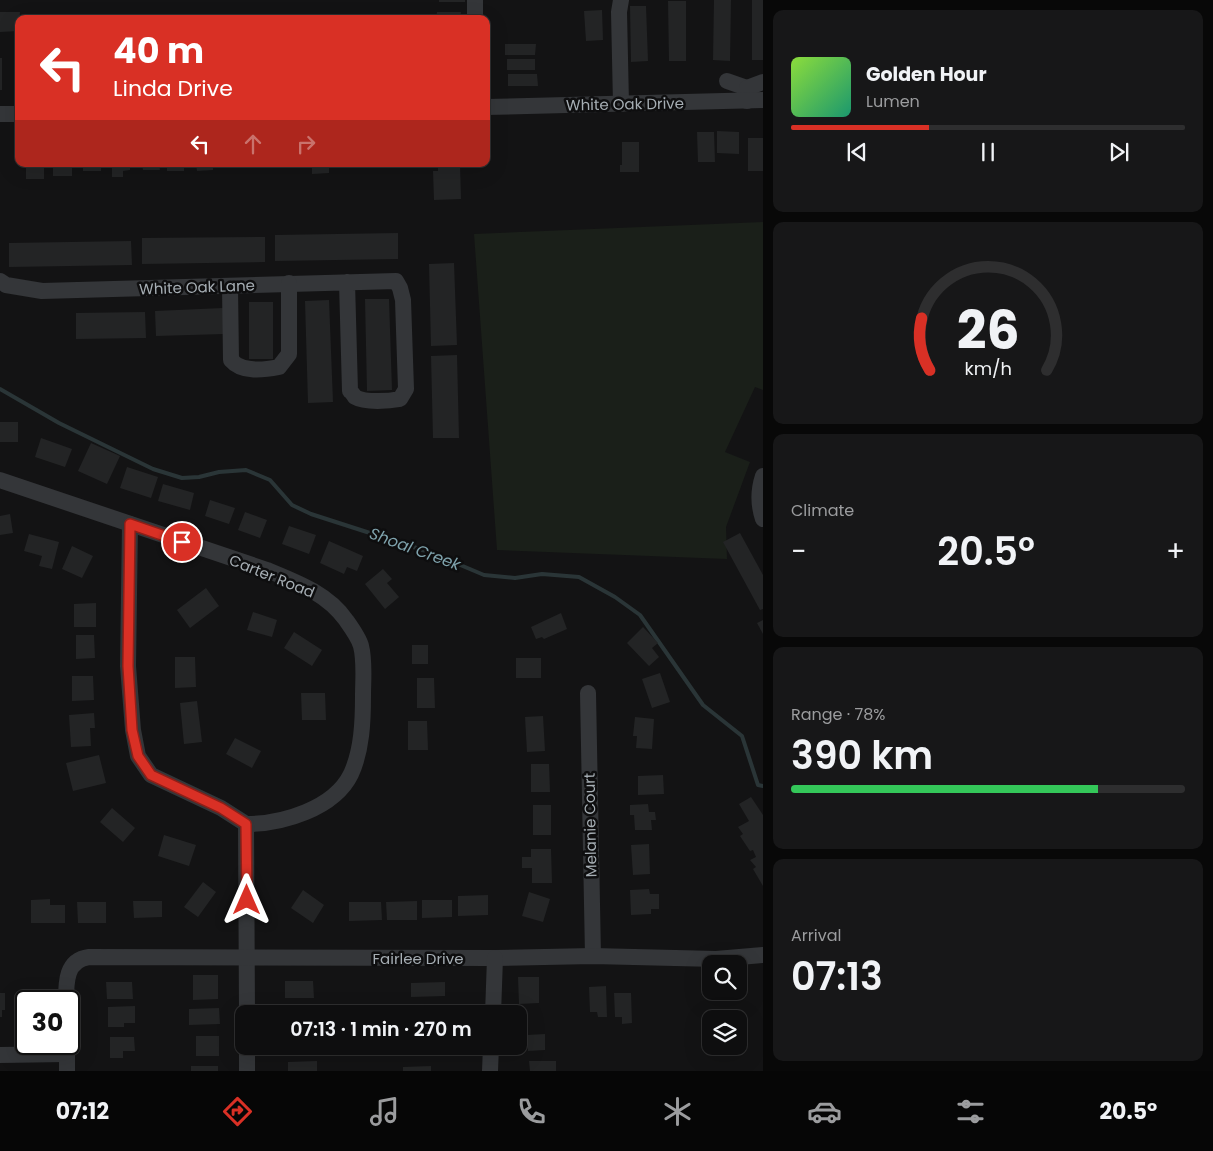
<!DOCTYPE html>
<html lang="en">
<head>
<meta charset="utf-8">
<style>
	:root { --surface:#0e0e0f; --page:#171718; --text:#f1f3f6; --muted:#9b9c9e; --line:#2e2e2f; --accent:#d93025 }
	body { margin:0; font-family:Poppins,sans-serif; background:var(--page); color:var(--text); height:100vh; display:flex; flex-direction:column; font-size:19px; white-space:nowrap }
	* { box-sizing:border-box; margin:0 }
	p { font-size:16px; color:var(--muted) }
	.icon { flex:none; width:28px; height:28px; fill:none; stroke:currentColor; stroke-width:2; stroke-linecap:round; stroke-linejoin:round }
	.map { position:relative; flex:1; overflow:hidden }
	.panel { display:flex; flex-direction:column; gap:10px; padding:10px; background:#080808; width:450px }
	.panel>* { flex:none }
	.hud { position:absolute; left:15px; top:15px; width:475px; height:152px; border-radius:10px; box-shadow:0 5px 20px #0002,0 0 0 1px var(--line); background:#d93025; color:#fff; overflow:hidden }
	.buttons { position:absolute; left:702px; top:955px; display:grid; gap:10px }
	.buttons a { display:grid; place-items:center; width:45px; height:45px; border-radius:10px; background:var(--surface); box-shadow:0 5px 20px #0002,0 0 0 1px var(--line); font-size:25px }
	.speed { position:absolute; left:15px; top:990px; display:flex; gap:10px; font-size:25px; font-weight:700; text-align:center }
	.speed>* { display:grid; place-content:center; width:65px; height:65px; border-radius:50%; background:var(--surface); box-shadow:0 5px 20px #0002,0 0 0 1px var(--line); line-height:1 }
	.speed .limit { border:2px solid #111; border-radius:8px; background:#fff; color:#111 }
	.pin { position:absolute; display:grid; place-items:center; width:42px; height:42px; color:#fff; margin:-21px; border:2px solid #fff; border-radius:50%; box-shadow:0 1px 5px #0007 }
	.me { position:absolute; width:55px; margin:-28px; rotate:0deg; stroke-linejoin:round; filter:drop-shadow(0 0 4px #0008) }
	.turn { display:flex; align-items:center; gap:18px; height:105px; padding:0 15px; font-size:22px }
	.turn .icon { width:65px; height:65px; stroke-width:2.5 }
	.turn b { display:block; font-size:35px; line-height:42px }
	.lanes { display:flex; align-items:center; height:48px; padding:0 15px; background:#0003; justify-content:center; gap:25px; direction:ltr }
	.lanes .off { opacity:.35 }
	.big { font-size:38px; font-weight:600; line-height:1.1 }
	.panel .tile { flex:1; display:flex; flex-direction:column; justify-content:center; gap:8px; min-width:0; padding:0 18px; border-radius:10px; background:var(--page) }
	.panel .dial { align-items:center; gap:0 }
	.dial svg { height:130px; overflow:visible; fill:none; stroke:var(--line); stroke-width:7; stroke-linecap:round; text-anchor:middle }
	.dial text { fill:var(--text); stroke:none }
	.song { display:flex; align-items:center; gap:15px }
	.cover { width:60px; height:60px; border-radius:8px; background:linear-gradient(135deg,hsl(90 70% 55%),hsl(160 70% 35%)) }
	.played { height:5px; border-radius:2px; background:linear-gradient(90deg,var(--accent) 35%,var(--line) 35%) }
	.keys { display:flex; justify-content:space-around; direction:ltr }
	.heat { display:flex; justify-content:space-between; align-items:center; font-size:28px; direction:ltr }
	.charge { height:8px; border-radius:4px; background:linear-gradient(90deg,#34c759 78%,var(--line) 0) }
	.trip { position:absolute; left:235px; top:1005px; width:292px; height:50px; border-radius:10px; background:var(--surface); box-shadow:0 5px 20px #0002,0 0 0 1px var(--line); font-weight:600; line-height:50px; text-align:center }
	.tab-bar { display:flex; height:80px; justify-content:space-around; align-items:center; background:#060606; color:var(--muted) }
	.tab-bar .icon { width:35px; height:35px }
	.tab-bar .on { color:var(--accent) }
	.tab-bar b { font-size:22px; color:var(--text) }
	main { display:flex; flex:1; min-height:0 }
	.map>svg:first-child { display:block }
	.green { fill:#1a1f19 }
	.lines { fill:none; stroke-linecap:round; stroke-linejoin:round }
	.stream { stroke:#2a3537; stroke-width:4 }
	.building { fill:#232425 }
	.minor { stroke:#343639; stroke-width:16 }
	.route-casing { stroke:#8d1f18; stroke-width:12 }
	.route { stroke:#d93025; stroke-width:9 }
	.labels { text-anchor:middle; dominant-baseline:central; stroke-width:5; stroke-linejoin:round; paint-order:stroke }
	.street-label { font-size:15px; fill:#a6aeb4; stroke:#0e0e0f }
	.water-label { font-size:16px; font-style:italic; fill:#7fa3ad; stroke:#0e0e0f }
</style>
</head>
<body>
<main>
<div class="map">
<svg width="763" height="1071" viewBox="0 0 763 1071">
	<rect width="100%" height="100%" fill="#131314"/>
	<!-- green -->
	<path class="green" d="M763,222V390L755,387L725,452L750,462L726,527L727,559L497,550L474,234Z"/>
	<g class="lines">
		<!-- stream -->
		<path class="stream" d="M0,389L59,423L153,469L182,478L199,477L219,472L246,470L270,480L292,505L311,514L432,553L484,575L515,578L542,574L579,577L615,597L640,615L703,705L742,736L758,785L763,786"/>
	</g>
	<!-- building -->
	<g class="building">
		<rect x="439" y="0" width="26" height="2"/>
		<path d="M714,0H731L730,61L713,60Z"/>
		<rect x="752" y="0" width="11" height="60"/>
		<path d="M668,1H686V61H669Z"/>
		<path d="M630,6H646L648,61L631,62Z"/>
		<path d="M602,10L603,40L586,41L584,11Z"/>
		<path d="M0,12H20L19,31L0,32Z"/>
		<path d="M437,12H461L460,19H436Z"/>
		<rect x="129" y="15" width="26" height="4"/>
		<path d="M192,15V19H170L169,16Z"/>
		<path d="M505,44H536L535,55H505Z"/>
		<rect x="0" y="58" width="2" height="32"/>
		<rect x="507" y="59" width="28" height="11"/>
		<path d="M508,74H537L538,86H508Z"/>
		<path d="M717,131L739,132V154L717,153Z"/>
		<path d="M697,132H714L715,162H698Z"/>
		<rect x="748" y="138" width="15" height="33"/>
		<path d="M622,142H639V172H620V165H622Z"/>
		<rect x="26" y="164" width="18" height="15"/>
		<rect x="53" y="164" width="19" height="12"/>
		<rect x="83" y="164" width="18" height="7"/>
		<path d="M112,164H130V170L123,171V177H112Z"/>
		<path d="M142,164H159L160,170H143Z"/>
		<rect x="167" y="164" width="17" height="7"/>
		<path d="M196,164H213V170L197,171Z"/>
		<rect x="226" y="164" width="17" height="4"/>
		<rect x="255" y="164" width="15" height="4"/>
		<path d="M279,164H299V167L279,168Z"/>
		<path d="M312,164H329V173L312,174Z"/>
		<path d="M438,164H460L461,199L434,200L433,171H438Z"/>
		<path d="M398,233V259L275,261V235Z"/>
		<path d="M265,237V262L142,264V238Z"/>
		<path d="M131,241L132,265L9,267V243Z"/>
		<path d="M454,263L457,345L431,346L429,264Z"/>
		<path d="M365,299H389L392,390L367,391Z"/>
		<path d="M329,300L333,402L308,403L305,301Z"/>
		<rect x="249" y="302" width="24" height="57"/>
		<path d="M223,308L224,334L156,336L155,311Z"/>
		<path d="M145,312L146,338L76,339V313Z"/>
		<path d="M457,355L459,438H433L431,356Z"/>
		<rect x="0" y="422" width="18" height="20"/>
		<path d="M41,438L72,449L65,467L35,457Z"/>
		<path d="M91,443L120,456L107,484L78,471Z"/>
		<path d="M127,467L158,477L151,498L120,488Z"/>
		<path d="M163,484L194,493L190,510L158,501Z"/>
		<path d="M210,500L235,508L229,524L205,516Z"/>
		<path d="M245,512L267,520L260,538L238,530Z"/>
		<path d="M10,514L13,533L0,535V516Z"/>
		<path d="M289,526L316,535L309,554L282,544Z"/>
		<path d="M740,533L763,575V609L760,610L723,542Z"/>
		<path d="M29,534L59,542L52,569L39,566L42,556L24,551Z"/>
		<path d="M329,541L363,556L357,571L347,567L344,574L320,563Z"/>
		<path d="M72,546L93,556L82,578L62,569Z"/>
		<path d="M383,569L392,579L387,583L399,597L385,609L365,584Z"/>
		<path d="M206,588L219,606L190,628L177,610Z"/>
		<path d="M96,603V627H74V604Z"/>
		<path d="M253,612L277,620L272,637L247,630Z"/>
		<path d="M561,613L567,629L544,639L542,637L536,639L531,627Z"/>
		<path d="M763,620V634L757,623Z"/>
		<path d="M643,627L658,643L652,648L659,657L649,666L627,643Z"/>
		<path d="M294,632L322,650L312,666L284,648Z"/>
		<path d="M76,635H94L95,658L76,659Z"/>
		<rect x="412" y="645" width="16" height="19"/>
		<path d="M175,657H195L196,687L175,688Z"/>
		<rect x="516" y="658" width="25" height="20"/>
		<path d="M660,673L670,702L652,708L642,679Z"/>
		<path d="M72,676H93L94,700L72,701Z"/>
		<path d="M417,678H434L435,708H417Z"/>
		<path d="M301,693H325L326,720H302Z"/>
		<path d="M197,701L202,742L184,744L180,703Z"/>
		<path d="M94,713L95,728H90L91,746L71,747L69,715Z"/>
		<path d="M543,716L545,751L527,752L525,717Z"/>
		<path d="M635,717L654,719L652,749L636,748L637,736H633Z"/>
		<path d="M408,721H427L428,750H408Z"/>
		<path d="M235,738L261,751L252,768L226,754Z"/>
		<path d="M99,755L106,783L73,791L66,763Z"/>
		<path d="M531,764H549L550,792H531Z"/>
		<path d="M663,775L664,794L638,795V776Z"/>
		<path d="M751,797L763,815V886L753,869L756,867L750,860L756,857L753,850L750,851L740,836L743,834L738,827L749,821L739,804Z"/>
		<path d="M648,804L649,812H655L656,820H651L652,830H635L634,815H630V805Z"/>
		<rect x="533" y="805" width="18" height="30"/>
		<path d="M112,808L135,828L123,842L100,822Z"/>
		<path d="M164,835L196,845L189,866L158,856Z"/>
		<path d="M649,844L650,874L633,875L631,845Z"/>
		<path d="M531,849H551L552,883H532V868H522V857H531Z"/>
		<path d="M203,882L216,892L198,917L184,907Z"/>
		<path d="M649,889L650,894H659V909H651V914L631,915L630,890Z"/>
		<path d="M303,890L324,905L313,923L291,908Z"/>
		<path d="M529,892L550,899L543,922L522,916Z"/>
		<path d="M488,895V915L458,916V896Z"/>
		<path d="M50,899V905H65V923H31V900Z"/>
		<path d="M422,900H452V917L422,918Z"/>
		<path d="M133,901H162V917L134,918Z"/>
		<path d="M417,901V920H387L386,902Z"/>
		<path d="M77,902H106V923H78Z"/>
		<path d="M349,902H381L382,920L349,921Z"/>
		<path d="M193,975H218V999L193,1000Z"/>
		<path d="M518,977H539V1003L519,1004Z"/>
		<path d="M285,981H313L314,998H285Z"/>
		<path d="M106,982H132L133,999H107Z"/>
		<path d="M445,982V996L411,997V983Z"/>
		<path d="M606,986L607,1017H598L597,1012H590L589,987Z"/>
		<path d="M0,993H5V1010H2V1017H0Z"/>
		<path d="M614,993H631L632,1023L622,1024V1017H615Z"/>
		<path d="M52,998V1001H26V1017L14,1018V999Z"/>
		<path d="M135,1006V1023H124V1027H108V1007Z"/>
		<path d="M441,1006V1014H411V1007Z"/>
		<path d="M219,1008L220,1024L189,1025V1009Z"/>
		<rect x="287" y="1008" width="31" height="6"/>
		<path d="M545,1034V1050L528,1051L527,1035Z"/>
		<rect x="196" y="1036" width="23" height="20"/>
		<path d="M110,1037H134L135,1051H123V1058H110Z"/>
		<path d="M285,1046H313V1054L285,1055Z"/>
		<rect x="418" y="1046" width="26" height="8"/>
		<path d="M317,1061V1071H288V1062Z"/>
		<path d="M529,1061H556V1071H530Z"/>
		<rect x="191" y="1066" width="27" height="5"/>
		<path d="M431,1066V1071H403V1067Z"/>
	</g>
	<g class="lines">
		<!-- minor -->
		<g class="minor">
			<path d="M475,0V19"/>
			<path d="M621,0L619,12L621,104"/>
			<path d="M727,81L747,88"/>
			<path d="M747,101V88L763,82"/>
			<path d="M486,107L763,100"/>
			<path d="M0,114H19"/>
			<path d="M0,281L6,285L42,291L396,281L400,288L403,300L406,389L400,399C390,401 365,403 355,397C355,397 351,391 350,391L347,282"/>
			<path d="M230,287L231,360C242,373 264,370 279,367L289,354V283"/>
			<path d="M763,476C758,491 758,504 763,519"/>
			<path d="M0,480L267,570C296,582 327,593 346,620C351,627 359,638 361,646C365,661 363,680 363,696C363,721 362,750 351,774C334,809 282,824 246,824"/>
			<path d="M130,524L128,666L133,730L138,756L151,775L221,808L246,824"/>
			<path d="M588,693L593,956"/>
			<path d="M246,824L247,1014"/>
			<path d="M66,1001C66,982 66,960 89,957L495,958L593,956L716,959L763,955"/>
			<path d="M493,1014L495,958"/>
			<path d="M0,1055L67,1054"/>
			<path d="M67,1071V1044"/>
			<path d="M247,1071V1046"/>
			<path d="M490,1071L491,1046"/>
		</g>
	</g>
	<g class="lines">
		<defs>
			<path id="route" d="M182,542L130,524L128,666L132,730L138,756L151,775L221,808L246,824L247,900"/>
		</defs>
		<!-- route casing -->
		<use href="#route" class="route-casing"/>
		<!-- route -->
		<use href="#route" class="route"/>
	</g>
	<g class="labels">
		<!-- street labels -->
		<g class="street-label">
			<text transform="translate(625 104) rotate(-1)">White Oak Drive</text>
			<text transform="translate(197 287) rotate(-2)">White Oak Lane</text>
			<text transform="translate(272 576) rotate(22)">Carter Road</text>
			<text transform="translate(590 825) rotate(-91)">Melanie Court</text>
			<text x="418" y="958">Fairlee Drive</text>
		</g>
		<!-- water labels -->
		<g class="water-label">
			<text transform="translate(415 549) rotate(20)">Shoal Creek</text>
		</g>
	</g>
</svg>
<div class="buttons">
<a><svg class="icon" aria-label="search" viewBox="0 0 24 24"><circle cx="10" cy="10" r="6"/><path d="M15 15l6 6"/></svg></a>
<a><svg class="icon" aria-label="layers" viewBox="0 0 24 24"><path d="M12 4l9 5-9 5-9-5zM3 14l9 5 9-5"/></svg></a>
</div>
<div class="speed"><div class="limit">30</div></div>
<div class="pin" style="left:182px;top:542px;background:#d93025"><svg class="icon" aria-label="arrive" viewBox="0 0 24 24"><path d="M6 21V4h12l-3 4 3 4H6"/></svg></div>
<svg class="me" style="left:247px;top:900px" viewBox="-20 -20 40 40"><path d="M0-17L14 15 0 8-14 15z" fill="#d93025" stroke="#fff" stroke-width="4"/></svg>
<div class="trip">07:13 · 1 min · 270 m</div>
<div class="hud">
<div class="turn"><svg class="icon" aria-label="left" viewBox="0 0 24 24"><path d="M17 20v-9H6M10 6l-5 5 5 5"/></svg><div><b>40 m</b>Linda Drive</div></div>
<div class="lanes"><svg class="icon" aria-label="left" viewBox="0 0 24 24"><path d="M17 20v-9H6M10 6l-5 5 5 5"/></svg><svg class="icon off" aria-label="ahead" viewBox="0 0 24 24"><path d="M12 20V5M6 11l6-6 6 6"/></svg><svg class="icon off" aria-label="right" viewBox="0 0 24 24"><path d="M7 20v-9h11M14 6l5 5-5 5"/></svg></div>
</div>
</div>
<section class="panel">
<div class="tile">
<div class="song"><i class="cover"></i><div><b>Golden Hour</b><p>Lumen</p></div></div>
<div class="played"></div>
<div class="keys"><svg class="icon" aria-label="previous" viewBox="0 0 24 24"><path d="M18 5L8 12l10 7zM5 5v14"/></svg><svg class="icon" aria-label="pause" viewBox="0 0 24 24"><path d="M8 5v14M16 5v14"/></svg><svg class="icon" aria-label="next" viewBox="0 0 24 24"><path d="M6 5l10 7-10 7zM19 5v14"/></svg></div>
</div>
<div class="tile dial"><svg viewBox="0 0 100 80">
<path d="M14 69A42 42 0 1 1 86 69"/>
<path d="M14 69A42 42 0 0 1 9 37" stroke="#d93025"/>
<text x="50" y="56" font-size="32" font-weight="700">26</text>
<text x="50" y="72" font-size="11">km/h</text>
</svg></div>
<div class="tile"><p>Climate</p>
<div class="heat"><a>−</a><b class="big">20.5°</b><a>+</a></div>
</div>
<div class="tile"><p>Range · 78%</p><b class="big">390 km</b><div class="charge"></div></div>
<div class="tile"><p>Arrival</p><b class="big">07:13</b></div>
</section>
</main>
<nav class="tab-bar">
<b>07:12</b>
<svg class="icon on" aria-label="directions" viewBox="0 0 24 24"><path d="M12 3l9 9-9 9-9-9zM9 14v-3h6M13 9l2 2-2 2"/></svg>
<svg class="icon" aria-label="music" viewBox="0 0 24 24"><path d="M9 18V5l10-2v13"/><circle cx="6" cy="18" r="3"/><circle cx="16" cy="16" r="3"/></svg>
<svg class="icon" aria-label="phone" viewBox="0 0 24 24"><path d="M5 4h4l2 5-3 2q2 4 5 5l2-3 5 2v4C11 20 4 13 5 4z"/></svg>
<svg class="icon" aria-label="climate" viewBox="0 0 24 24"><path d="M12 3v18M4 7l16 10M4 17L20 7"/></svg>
<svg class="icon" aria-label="car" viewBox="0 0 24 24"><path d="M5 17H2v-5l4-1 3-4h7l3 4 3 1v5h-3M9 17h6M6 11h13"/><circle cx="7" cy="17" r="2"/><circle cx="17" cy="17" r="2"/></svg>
<svg class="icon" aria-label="filters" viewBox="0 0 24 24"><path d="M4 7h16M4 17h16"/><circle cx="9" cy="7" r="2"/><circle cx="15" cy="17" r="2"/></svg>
<b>20.5°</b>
</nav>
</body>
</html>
